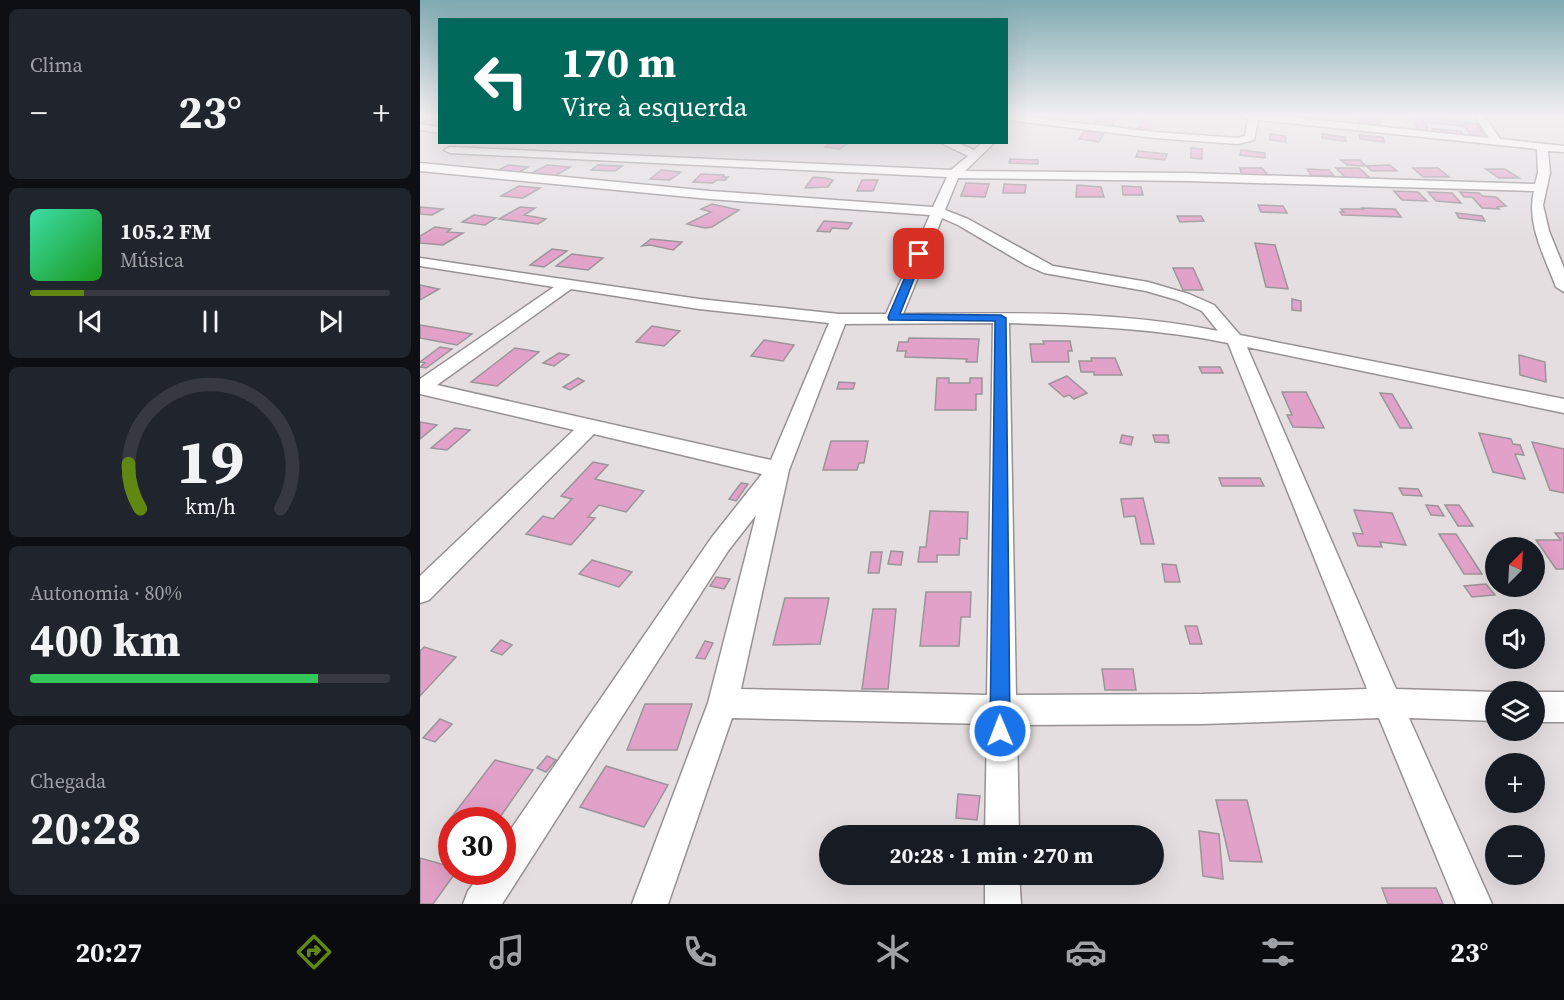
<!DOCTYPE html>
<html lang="pt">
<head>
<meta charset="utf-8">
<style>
	:root { --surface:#171b24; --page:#20242c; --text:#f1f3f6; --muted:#9ea1a6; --line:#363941; --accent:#5f8711 }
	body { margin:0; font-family:"Source Serif 4",serif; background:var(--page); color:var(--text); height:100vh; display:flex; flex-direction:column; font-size:22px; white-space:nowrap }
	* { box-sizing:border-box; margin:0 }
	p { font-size:20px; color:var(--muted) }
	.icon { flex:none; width:33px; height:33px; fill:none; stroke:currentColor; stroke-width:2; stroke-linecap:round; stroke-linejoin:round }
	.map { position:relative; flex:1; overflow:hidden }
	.panel { display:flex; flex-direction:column; gap:9px; padding:9px; background:#0d0f14; width:420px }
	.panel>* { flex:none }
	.guide { position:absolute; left:18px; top:18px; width:570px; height:126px; border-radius:0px; box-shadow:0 6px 24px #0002; background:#00695c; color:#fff; overflow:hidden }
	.needle { width:39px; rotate:24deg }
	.buttons { position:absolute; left:1065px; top:537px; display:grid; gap:12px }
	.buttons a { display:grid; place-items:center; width:60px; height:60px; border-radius:50%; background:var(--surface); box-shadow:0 6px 24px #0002; font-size:30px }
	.speed { position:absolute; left:18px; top:807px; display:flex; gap:12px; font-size:30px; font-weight:700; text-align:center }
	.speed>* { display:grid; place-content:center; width:78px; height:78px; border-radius:50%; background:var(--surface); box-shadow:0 6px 24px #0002; line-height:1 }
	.speed .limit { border:9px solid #d22; background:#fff; color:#111 }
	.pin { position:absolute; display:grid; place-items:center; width:51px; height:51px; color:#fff; margin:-26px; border-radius:12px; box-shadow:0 3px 9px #0006 }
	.me { position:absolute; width:66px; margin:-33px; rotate:359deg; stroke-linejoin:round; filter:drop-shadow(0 0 4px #0008) }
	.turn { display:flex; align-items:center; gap:21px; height:126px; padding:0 24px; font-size:27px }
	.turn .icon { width:78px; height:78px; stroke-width:2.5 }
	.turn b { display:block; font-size:42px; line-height:51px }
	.big { font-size:45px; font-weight:700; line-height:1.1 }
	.panel .widget { flex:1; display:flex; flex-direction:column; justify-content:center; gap:9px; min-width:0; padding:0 21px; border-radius:9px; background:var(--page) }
	.panel .dial { align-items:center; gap:0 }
	.dial svg { height:156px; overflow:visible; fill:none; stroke:var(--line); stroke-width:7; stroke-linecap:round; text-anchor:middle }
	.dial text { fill:var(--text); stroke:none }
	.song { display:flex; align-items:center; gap:18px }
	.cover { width:72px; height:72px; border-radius:9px; background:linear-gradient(135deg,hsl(160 70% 55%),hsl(120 70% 35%)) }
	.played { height:6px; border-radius:3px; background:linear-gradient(90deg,var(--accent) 15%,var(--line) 15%) }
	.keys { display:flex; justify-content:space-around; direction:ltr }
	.heat { display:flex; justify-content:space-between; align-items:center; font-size:33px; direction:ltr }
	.charge { height:9px; border-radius:4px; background:linear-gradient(90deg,#34c759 80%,var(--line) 0) }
	.trip { position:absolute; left:399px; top:825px; width:345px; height:60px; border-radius:30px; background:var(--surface); box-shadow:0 6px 24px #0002; font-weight:700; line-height:60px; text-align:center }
	.tabs { display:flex; height:96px; justify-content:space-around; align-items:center; background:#090b0e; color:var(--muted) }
	.tabs .icon { width:42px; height:42px }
	.tabs .on { color:var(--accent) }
	.tabs b { font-size:27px; color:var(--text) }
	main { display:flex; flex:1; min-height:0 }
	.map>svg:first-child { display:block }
	.building { fill:#e2a1c8; stroke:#9a9598; stroke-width:1.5 }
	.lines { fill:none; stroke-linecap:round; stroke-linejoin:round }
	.minor-casing { stroke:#969194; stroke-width:3 }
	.minor { fill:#fff; fill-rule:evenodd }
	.route { fill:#1a73e8; stroke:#114b97; stroke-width:1.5 }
</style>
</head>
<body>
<main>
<section class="panel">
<div class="widget"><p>Clima</p>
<div class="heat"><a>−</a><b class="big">23°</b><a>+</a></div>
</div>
<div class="widget">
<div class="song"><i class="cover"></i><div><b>105.2 FM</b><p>Música</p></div></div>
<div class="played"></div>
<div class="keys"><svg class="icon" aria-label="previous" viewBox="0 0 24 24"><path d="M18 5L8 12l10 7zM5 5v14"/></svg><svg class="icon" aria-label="pause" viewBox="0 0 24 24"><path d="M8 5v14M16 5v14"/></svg><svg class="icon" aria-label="next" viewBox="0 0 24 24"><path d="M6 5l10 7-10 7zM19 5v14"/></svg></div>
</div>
<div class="widget dial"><svg viewBox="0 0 100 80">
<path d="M14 69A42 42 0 1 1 86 69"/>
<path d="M14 69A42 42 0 0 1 8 46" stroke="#5f8711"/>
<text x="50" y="56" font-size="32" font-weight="700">19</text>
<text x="50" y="72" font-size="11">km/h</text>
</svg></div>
<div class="widget"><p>Autonomia · 80%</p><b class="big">400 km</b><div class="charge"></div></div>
<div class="widget"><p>Chegada</p><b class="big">20:28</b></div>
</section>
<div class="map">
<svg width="1144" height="904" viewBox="0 0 1144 904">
	<rect width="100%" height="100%" fill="#e4dee1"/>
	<!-- building -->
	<g class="building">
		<path d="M992,116L1057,124L1066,138L1051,136L1045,126L1005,122L1009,132L998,131Z"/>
		<path d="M680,117L696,119L693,125L675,122Z"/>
		<path d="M938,117L960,119L961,125L940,122Z"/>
		<path d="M721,120L731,121L730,131L716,129L720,127Z"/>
		<path d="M1012,129L1041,131L1044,136L1014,133Z"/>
		<path d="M664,131L684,133L679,142L659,139Z"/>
		<path d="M850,134L865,136L866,142L850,140Z"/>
		<path d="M902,134L925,137L926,141L902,138Z"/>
		<path d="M939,135L963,137L964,142L940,139Z"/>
		<path d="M412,142H430L420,149L405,147Z"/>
		<path d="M771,148L782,149V159L771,158Z"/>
		<path d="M821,150L845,153V158L820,155Z"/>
		<path d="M718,151L747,154L745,160L716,157Z"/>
		<path d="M590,159L618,160V164L589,163Z"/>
		<path d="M921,160H940L946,166L927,165Z"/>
		<path d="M88,165L108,167L97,173L77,171Z"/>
		<path d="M127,165L150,167L135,176L112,173Z"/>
		<path d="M178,165L202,166L195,171L171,170Z"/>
		<path d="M970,165L977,171H952L946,166Z"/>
		<path d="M820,168H842L848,175H822Z"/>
		<path d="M916,168H939L950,178H926Z"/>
		<path d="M993,168H1018L1029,177H1003Z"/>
		<path d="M887,169L909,170L914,176H892Z"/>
		<path d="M1066,169H1085L1099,178H1079Z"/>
		<path d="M241,170L261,172L250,180L230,179Z"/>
		<path d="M281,174L304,175L303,177H308L305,180H297L293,183L273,182Z"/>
		<path d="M393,177L405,178L413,180L408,187L385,188Z"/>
		<path d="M442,180H458L453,191H437Z"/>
		<path d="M546,183L569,184L565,197L541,196Z"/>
		<path d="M584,184L606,185L605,193H583Z"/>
		<path d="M657,185L681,187L684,197H656Z"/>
		<path d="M99,186L120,188L103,198L81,196Z"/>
		<path d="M702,186L721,187L723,195H703Z"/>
		<path d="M974,191L998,192L1007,201L982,200Z"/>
		<path d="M1008,192L1032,193L1041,203L1016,201Z"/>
		<path d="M1040,192L1059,193L1063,196L1076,197L1086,206L1077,207L1079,209L1062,208L1052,197H1044Z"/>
		<path d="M292,204L319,210L292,227L285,228L267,224L291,212L281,209Z"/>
		<path d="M838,205L863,206L867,213L841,212Z"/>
		<path d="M0,207L23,209L12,215L0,214Z"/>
		<path d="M100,207L115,208L104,215L126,219L118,224L79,219Z"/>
		<path d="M942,208L975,209L981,217L922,215L920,212H924L921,209H943Z"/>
		<path d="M1036,213L1062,216L1065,221L1039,218Z"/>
		<path d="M54,215L76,218L65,225L42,222Z"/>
		<path d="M757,216H781L784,221L760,222Z"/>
		<path d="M404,221L432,223L428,229L412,228L410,232L397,231Z"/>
		<path d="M15,227L31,229L27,232L43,233L23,245L0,243V236Z"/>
		<path d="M231,239L262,242L253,250L230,245L222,246Z"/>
		<path d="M835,243L855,245L868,289L846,287Z"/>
		<path d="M132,249L147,251L124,267L110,265Z"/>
		<path d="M152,254L183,258L168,270L136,266Z"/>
		<path d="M753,268H773L783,290H763Z"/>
		<path d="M0,285L19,289L0,300Z"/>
		<path d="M872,299L881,301V311L872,310Z"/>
		<path d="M0,325L52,334L37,345L0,338Z"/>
		<path d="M232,326L260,331L244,346L216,342Z"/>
		<path d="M489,338L559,339L557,362H546L547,359L485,357L486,351H477L479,342H488Z"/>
		<path d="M344,340L374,345L363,361L331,356Z"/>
		<path d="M623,341H650L652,351H648L649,362H612L610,344H624Z"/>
		<path d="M20,347L32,349L6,368L0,367L5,363L0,362Z"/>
		<path d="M95,348L119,352L77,386L51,382Z"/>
		<path d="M139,353L149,355L134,366L123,363Z"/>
		<path d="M1099,355L1125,362L1126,382L1100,375Z"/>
		<path d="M671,358H695L702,375H674V372H661L659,361H672Z"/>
		<path d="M779,367H800L803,373H782Z"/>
		<path d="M647,376L667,393L654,399L649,395L644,397L629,384Z"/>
		<path d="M158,378L164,381L150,390L143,387Z"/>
		<path d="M517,378H529V383H550V378H562V394H556V410H515Z"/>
		<path d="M419,382L435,383L433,389H417Z"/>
		<path d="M862,392H886L904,428L873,427L867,415H872Z"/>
		<path d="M960,393L972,394L992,428H980Z"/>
		<path d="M0,422L17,425L0,439Z"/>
		<path d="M35,428L50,430L27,450L11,448Z"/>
		<path d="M1059,433L1091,439L1093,444L1100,445L1104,455L1095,454L1105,479L1073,472Z"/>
		<path d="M702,435L713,437L711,445L700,443Z"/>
		<path d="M733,435H748L749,443L735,442Z"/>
		<path d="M411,441H448L444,463H439L437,470H403Z"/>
		<path d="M1112,442L1144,449V493L1130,490Z"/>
		<path d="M173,462L188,465L175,479L224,491L206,512L179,505L168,517L175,518L151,545L106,534L123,516L133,519L152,499L141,496Z"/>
		<path d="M799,478H840L844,486H802Z"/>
		<path d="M321,483L328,484L316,501L309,499Z"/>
		<path d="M979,488L998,489L1002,496L983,495Z"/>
		<path d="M723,498L734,544H721L715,516L704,517L701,499Z"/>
		<path d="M1006,505L1018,506L1024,516L1011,515Z"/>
		<path d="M1025,505H1039L1053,526H1038Z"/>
		<path d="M934,510L972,513L986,545L960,542L962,547L938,546L933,533L943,534Z"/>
		<path d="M510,511L548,512L547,539L540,538L539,555H517V562H498L500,547H506Z"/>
		<path d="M1135,533H1144V569H1136L1116,540H1141Z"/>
		<path d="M1019,534H1036L1062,574H1044Z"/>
		<path d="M471,551L483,552L481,565L468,564Z"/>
		<path d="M451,552H462L459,573H448Z"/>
		<path d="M172,560L212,572L199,587L159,574Z"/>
		<path d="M742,564L756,565L760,582H745Z"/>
		<path d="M296,577L310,579L304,589L290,586Z"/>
		<path d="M1066,584L1075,595L1052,597L1044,586Z"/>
		<path d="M506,592H551L550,617H541L539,646H500Z"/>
		<path d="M365,598H409L400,644L353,645Z"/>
		<path d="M453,609H476L468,689H442Z"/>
		<path d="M765,626H777L782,644H770Z"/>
		<path d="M81,640L92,645L82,655L71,651Z"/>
		<path d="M285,641L293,643L285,659L276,658Z"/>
		<path d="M4,647L36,657L0,696V651Z"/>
		<path d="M682,669H713L716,690H685Z"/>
		<path d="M225,704H272L257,750H207Z"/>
		<path d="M20,719L32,724L15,742L3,738Z"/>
		<path d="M127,756L136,760L126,772L117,768Z"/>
		<path d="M75,760L113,770L78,820L30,819Z"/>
		<path d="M186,766L248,785L224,827L160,807Z"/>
		<path d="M538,794L560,796L557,820L536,818Z"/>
		<path d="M796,800H827L842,862L810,861Z"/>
		<path d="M779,831L799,834L803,879L783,876Z"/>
		<path d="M0,858L32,867V872H36L13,904H0Z"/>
		<path d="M962,888H1016L1023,904H968Z"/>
	</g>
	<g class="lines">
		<defs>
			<g id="minor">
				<path d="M592,115L735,132L818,138L825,136L828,119L818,115H850L1069,138L1054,115H1064L1080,139L1144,146V152L1128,151L1130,173L1123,205L1129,231L1144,268V292L1136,287C1125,257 1106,224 1114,191L768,181L538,178L525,210L548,219L633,266L728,282L769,294L794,305L820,335L1144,399V413L827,347L976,689L1076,692V721L989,718L1072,904H1036L959,718L782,724L597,725L599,836H565L567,724L312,718L248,904H212L288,703L336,515L308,551L82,904H43L48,891L62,872H82V842L292,537L342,474L174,434L9,600L0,603V576L154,430L0,394V379L134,287L0,266V258L279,299L419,314H466L510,215L290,199L0,171V163L290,191L513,207L527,177L30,153L24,150L30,147L531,170L548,156L519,142H535L554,150L563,142H575L545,171L768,173L1115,184L1118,173L1117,149L838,120L834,140L818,144L735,138L588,120L587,118ZM522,218L538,225L606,265L624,273L726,291L757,300L782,311L798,331C695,310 588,313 483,314ZM151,289L279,309L409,323L351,460L17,385ZM573,323L567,695L321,689L369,470L425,324ZM589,323C663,326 735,328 808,343L947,689L782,694L596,695Z"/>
				<path d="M0,124L20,127V133L0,130Z"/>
				<rect x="1114" y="692" width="30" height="30"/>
				<path d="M565,874H599L601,904H565Z"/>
			</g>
		</defs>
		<!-- minor casing -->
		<use href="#minor" class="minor-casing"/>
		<!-- minor -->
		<use href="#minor" class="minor"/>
	</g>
	<!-- sky -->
	<linearGradient id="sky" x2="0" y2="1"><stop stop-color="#7faab1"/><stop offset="0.48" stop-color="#f3f0f2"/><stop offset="1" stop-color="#f3f0f2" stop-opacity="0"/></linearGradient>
	<rect width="1144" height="241" fill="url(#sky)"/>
	<!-- route -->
	<path class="route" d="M496,251L504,254L480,314L581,315L586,318L590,731L587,738L580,741L573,738L570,731L575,321L469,320L468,317Z"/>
</svg>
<div class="buttons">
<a><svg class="needle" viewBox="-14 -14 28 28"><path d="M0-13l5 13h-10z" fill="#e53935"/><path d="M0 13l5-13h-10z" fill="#9ea1a6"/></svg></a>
<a><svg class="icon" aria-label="sound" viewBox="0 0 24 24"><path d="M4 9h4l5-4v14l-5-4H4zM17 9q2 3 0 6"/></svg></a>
<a><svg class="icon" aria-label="layers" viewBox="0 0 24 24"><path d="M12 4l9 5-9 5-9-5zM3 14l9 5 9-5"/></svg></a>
<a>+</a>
<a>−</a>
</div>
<div class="speed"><div class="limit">30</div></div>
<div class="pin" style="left:499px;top:254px;background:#d93025"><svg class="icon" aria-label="arrive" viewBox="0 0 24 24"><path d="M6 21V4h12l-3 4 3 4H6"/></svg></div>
<svg class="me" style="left:580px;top:731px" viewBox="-20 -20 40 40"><circle r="17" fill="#1a73e8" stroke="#fff" stroke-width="3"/><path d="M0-11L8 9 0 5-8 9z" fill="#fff"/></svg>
<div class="trip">20:28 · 1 min · 270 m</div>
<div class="guide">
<div class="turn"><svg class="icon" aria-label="left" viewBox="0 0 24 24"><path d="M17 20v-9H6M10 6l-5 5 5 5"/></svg><div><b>170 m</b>Vire à esquerda</div></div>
</div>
</div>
</main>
<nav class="tabs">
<b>20:27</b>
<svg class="icon on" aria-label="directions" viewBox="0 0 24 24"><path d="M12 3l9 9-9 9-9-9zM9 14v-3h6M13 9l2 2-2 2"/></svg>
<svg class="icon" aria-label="music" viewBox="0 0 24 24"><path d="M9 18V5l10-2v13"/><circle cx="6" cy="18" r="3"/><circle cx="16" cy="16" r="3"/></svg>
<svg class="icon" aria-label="phone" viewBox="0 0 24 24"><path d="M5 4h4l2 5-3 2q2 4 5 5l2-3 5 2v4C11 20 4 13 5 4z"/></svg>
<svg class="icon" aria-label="climate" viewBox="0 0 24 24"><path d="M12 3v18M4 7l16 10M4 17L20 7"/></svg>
<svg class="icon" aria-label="car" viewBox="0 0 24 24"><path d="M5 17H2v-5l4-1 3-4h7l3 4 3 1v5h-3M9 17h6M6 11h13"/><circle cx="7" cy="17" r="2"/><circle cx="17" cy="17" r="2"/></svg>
<svg class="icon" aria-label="filters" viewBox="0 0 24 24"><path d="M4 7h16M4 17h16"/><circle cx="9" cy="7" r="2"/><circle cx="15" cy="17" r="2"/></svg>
<b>23°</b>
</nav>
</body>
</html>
